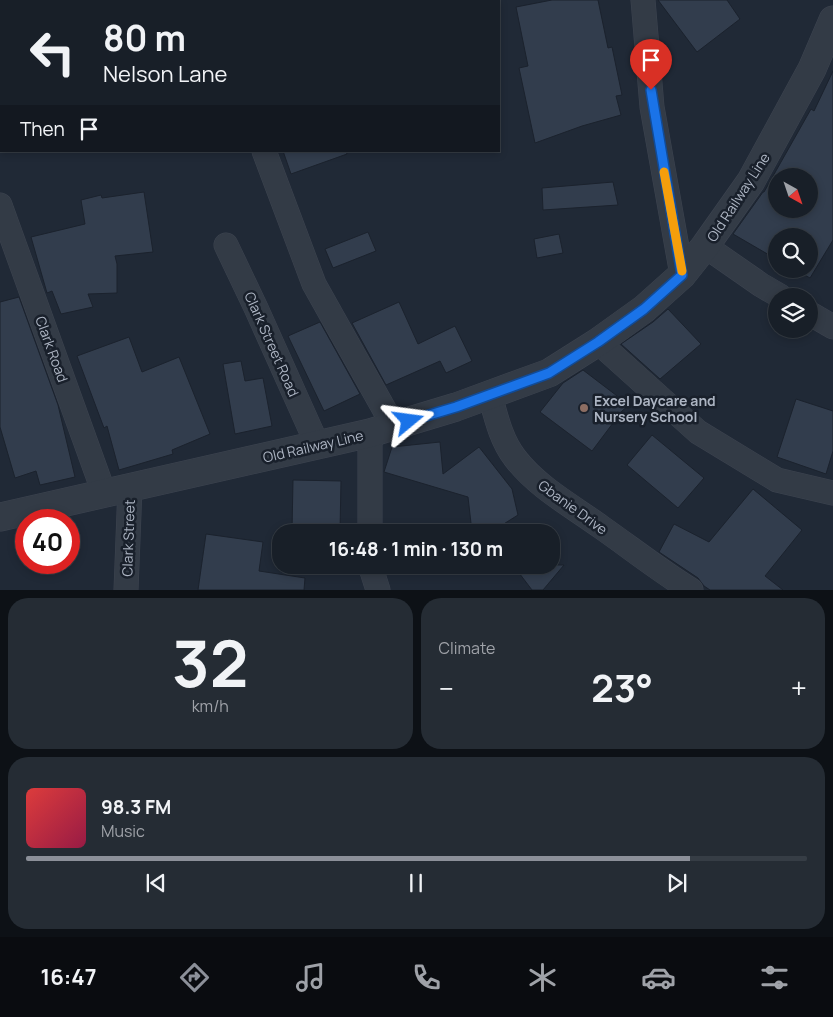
<!DOCTYPE html>
<html lang="en">
<head>
<meta charset="utf-8">
<style>
	:root { --surface:#181f28; --page:#252c34; --text:#f1f3f6; --muted:#9fa2a8; --line:#363d45; --accent:#8c9099 }
	body { margin:0; font-family:Manrope,sans-serif; background:var(--page); color:var(--text); height:100vh; display:flex; flex-direction:column; font-size:19px; white-space:nowrap }
	* { box-sizing:border-box; margin:0 }
	p { font-size:16px; color:var(--muted) }
	.icon { flex:none; width:28px; height:28px; fill:none; stroke:currentColor; stroke-width:2; stroke-linecap:round; stroke-linejoin:round }
	.map { position:relative; height:590px; overflow:hidden }
	.drawer { display:flex; flex-direction:column; gap:8px; padding:8px; background:#0d1116; flex:1 }
	.drawer>* { flex:none }
	.banner { position:absolute; left:0px; top:0px; width:500px; height:152px; box-shadow:0 2px 8px #0003,0 0 0 1px var(--line); background:#181f28; color:var(--text); overflow:hidden }
	.needle { width:32px; rotate:140deg }
	.tools { position:absolute; left:768px; top:168px; display:grid; gap:10px }
	.tools a { display:grid; place-items:center; width:50px; height:50px; border-radius:50%; background:var(--surface); box-shadow:0 2px 8px #0003,0 0 0 1px var(--line); font-size:25px }
	.speed { position:absolute; left:15px; top:509px; display:flex; gap:10px; font-size:25px; font-weight:700; text-align:center }
	.speed>* { display:grid; place-content:center; width:65px; height:65px; border-radius:50%; background:var(--surface); box-shadow:0 2px 8px #0003,0 0 0 1px var(--line); line-height:1 }
	.speed .limit { border:8px solid #d22; background:#fff; color:#111 }
	.pin { position:absolute; display:grid; place-items:center; width:42px; height:42px; color:#fff; margin:-51px -21px; border-radius:50% 50% 50% 0; rotate:-45deg; box-shadow:0 0 5px #0007 }
	.pin .icon { rotate:45deg }
	.me { position:absolute; width:55px; margin:-28px; rotate:74deg; stroke-linejoin:round; filter:drop-shadow(0 0 4px #0008) }
	.turn { display:flex; align-items:center; gap:18px; height:105px; padding:0 20px; font-size:22px }
	.turn .icon { width:65px; height:65px; stroke-width:2.5 }
	.turn b { display:block; font-size:35px; line-height:42px }
	.then { display:flex; align-items:center; height:48px; padding:0 20px; background:#0003; gap:10px; font-size:19px }
	.big { font-size:38px; font-weight:700; line-height:1.1 }
	.drawer .tile { flex:1; display:flex; flex-direction:column; justify-content:center; gap:8px; min-width:0; padding:0 18px; border-radius:20px; background:var(--page) }
	.drawer .dial { align-items:center; gap:0 }
	.dial b { font-size:65px; line-height:1 }
	.song { display:flex; align-items:center; gap:15px }
	.cover { width:60px; height:60px; border-radius:8px; background:linear-gradient(135deg,hsl(0 70% 55%),hsl(340 70% 35%)) }
	.played { height:5px; border-radius:2px; background:linear-gradient(90deg,var(--accent) 85%,var(--line) 85%) }
	.keys { display:flex; justify-content:space-around; direction:ltr }
	.heat { display:flex; justify-content:space-between; align-items:center; font-size:28px; direction:ltr }
	.drawer .tiles { flex:1; display:grid; gap:8px; grid-template-columns:1fr 1fr }
	.tile:last-child { grid-column:span 2 }
	.trip { position:absolute; left:272px; top:524px; width:288px; height:50px; border-radius:20px; background:var(--surface); box-shadow:0 2px 8px #0003,0 0 0 1px var(--line); font-weight:700; line-height:50px; text-align:center }
	.dock { display:flex; height:80px; justify-content:space-around; align-items:center; background:#0a0c10; color:var(--muted) }
	.dock .icon { width:35px; height:35px }
	.dock .on { color:var(--accent) }
	.dock b { font-size:22px; color:var(--text) }
	.map>svg:first-child { display:block }
	.building { fill:#323d4d; stroke:#1b222d; fill-rule:evenodd }
	.lines { fill:none; stroke-linecap:round; stroke-linejoin:round }
	.minor-casing { stroke:#3d4450; stroke-width:25 }
	.tertiary-casing { stroke:#3d4450; stroke-width:29 }
	.minor { stroke:#333b46; stroke-width:24 }
	.tertiary { stroke:#333b46; stroke-width:28 }
	.route-casing { stroke:#114b97; stroke-width:12 }
	.route { stroke:#1a73e8; stroke-width:9 }
	.slow { stroke:#f59e0b; stroke-width:9 }
	.education-dot { fill:#8d6e63; stroke:#19202b; stroke-width:2 }
	.labels { text-anchor:middle; dominant-baseline:central; stroke-width:5; stroke-linejoin:round; paint-order:stroke }
	.street-label { font-size:14px; fill:#adb5c3; stroke:#19202b }
	.poi-label { font-size:14px; font-weight:bold; fill:#adb5c3; stroke:#19202b; text-anchor:start }
</style>
</head>
<body>
<div class="map">
<svg width="833" height="590" viewBox="0 0 833 590">
	<rect width="100%" height="100%" fill="#202936"/>
	<!-- building -->
	<g class="building">
		<path d="M552,0H598L608,48L612,47L622,95L616,96L621,115L582,126L535,143L519,68L528,66L516,7Z"/>
		<path d="M658,0H727L740,19L697,52Z"/>
		<path d="M833,71V240L810,278L794,269H809V236H776V259L733,234L763,192H764L811,109L814,111ZM776,176H809V209H776Z"/>
		<path d="M283,151H346L347,154L291,174Z"/>
		<path d="M613,182L618,205L543,210L542,188Z"/>
		<path d="M144,192L153,252L115,256L117,264V293L88,294L93,307L61,314L52,291L47,293L31,237L85,224L81,200L101,195L102,198Z"/>
		<path d="M368,232L376,251L333,268L325,249Z"/>
		<path d="M559,234L563,253L537,258L534,239Z"/>
		<path d="M19,297L58,405L75,477L40,485L36,471L15,478L0,427V302Z"/>
		<path d="M399,302L418,344L455,326L472,361L446,373L440,361L386,385L352,323Z"/>
		<path d="M668,309L701,344L660,379L621,344L653,322Z"/>
		<path d="M320,322L360,394L324,411L288,336Z"/>
		<path d="M129,337L142,372L179,357L210,434L172,450L173,454L119,470L107,426L104,428L77,356Z"/>
		<path d="M241,361L245,381L263,378L272,426L235,434L223,364Z"/>
		<path d="M583,370L629,405L622,411L592,451L540,412L563,383Z"/>
		<path d="M796,399L833,411V451L826,474L777,457Z"/>
		<path d="M652,435L704,478L678,508L627,465Z"/>
		<path d="M440,442L443,474L479,447L512,489L518,515L491,532H472L468,497L384,472L392,447Z"/>
		<path d="M293,480L341,481L340,532H292Z"/>
		<path d="M753,489L802,530L765,576L783,590H710L704,586L698,578L659,552L674,524L709,542Z"/>
		<path d="M206,534L263,542L259,571L305,578L304,590H198Z"/>
		<path d="M513,565H564L543,590H532Z"/>
	</g>
	<g class="lines">
		<defs>
			<g id="minor">
				<path d="M643,0L652,107L682,275"/>
				<path d="M264,151L314,284L393,425"/>
				<path d="M0,205L104,493"/>
				<path d="M226,245L256,308L317,444"/>
				<path d="M705,246L761,285L780,296"/>
				<path d="M809,313L833,327"/>
				<path d="M598,342L698,432L777,480L833,493"/>
				<path d="M490,395C496,417 501,440 515,458C537,487 572,506 601,527C631,548 660,571 691,590"/>
				<path d="M370,433V532"/>
				<path d="M370,565L378,590"/>
				<path d="M126,590L130,487"/>
			</g>
			<path id="tertiary" d="M0,517L370,433L456,407L549,373L598,342L644,309L682,275L705,246L751,181L812,69L833,20"/>
		</defs>
		<!-- minor casing -->
		<use href="#minor" class="minor-casing"/>
		<!-- tertiary casing -->
		<use href="#tertiary" class="tertiary-casing"/>
		<!-- minor -->
		<use href="#minor" class="minor"/>
		<!-- tertiary -->
		<use href="#tertiary" class="tertiary"/>
	</g>
	<g class="lines">
		<defs>
			<path id="route" d="M409,421L456,407L549,373L598,342L644,309L682,275L651,90"/>
		</defs>
		<!-- route casing -->
		<use href="#route" class="route-casing"/>
		<!-- route -->
		<use href="#route" class="route"/>
		<!-- slow -->
		<path class="slow" d="M664,172L682,271"/>
	</g>
	<!-- markers -->
	<circle class="education-dot" cx="584" cy="408" r="5"/>
	<g class="labels">
		<!-- street labels -->
		<g class="street-label">
			<text transform="translate(738 197) rotate(-57)">Old Railway Line</text>
			<text transform="translate(272 344) rotate(66)">Clark Street Road</text>
			<text transform="translate(52 349) rotate(70)">Clark Road</text>
			<text transform="translate(313 446) rotate(-13)">Old Railway Line</text>
			<text transform="translate(573 507) rotate(36)">Gbanie Drive</text>
			<text transform="translate(128 538) rotate(-88)">Clark Street</text>
		</g>
		<!-- poi labels -->
		<g class="poi-label">
			<text x="594" y="400">Excel Daycare and<tspan x="594" dy="16">Nursery School</tspan></text>
		</g>
	</g>
</svg>
<div class="tools">
<a><svg class="needle" viewBox="-14 -14 28 28"><path d="M0-13l5 13h-10z" fill="#e53935"/><path d="M0 13l5-13h-10z" fill="#9fa2a8"/></svg></a>
<a><svg class="icon" aria-label="search" viewBox="0 0 24 24"><circle cx="10" cy="10" r="6"/><path d="M15 15l6 6"/></svg></a>
<a><svg class="icon" aria-label="layers" viewBox="0 0 24 24"><path d="M12 4l9 5-9 5-9-5zM3 14l9 5 9-5"/></svg></a>
</div>
<div class="speed"><div class="limit">40</div></div>
<div class="pin" style="left:651px;top:90px;background:#d93025"><svg class="icon" aria-label="arrive" viewBox="0 0 24 24"><path d="M6 21V4h12l-3 4 3 4H6"/></svg></div>
<svg class="me" style="left:409px;top:421px" viewBox="-20 -20 40 40"><path d="M0-17L14 15 0 8-14 15z" fill="#1a73e8" stroke="#fff" stroke-width="4"/></svg>
<div class="trip">16:48 · 1 min · 130 m</div>
<div class="banner">
<div class="turn"><svg class="icon" aria-label="left" viewBox="0 0 24 24"><path d="M17 20v-9H6M10 6l-5 5 5 5"/></svg><div><b>80 m</b>Nelson Lane</div></div>
<div class="then">Then<svg class="icon" aria-label="arrive" viewBox="0 0 24 24"><path d="M6 21V4h12l-3 4 3 4H6"/></svg></div>
</div>
</div>
<section class="drawer">
<div class="tiles">
<div class="tile dial"><b>32</b><p>km/h</p></div>
<div class="tile"><p>Climate</p>
<div class="heat"><a>−</a><b class="big">23°</b><a>+</a></div>
</div>
<div class="tile">
<div class="song"><i class="cover"></i><div><b>98.3 FM</b><p>Music</p></div></div>
<div class="played"></div>
<div class="keys"><svg class="icon" aria-label="previous" viewBox="0 0 24 24"><path d="M18 5L8 12l10 7zM5 5v14"/></svg><svg class="icon" aria-label="pause" viewBox="0 0 24 24"><path d="M8 5v14M16 5v14"/></svg><svg class="icon" aria-label="next" viewBox="0 0 24 24"><path d="M6 5l10 7-10 7zM19 5v14"/></svg></div>
</div>
</div>
</section>
<nav class="dock">
<b>16:47</b>
<svg class="icon on" aria-label="directions" viewBox="0 0 24 24"><path d="M12 3l9 9-9 9-9-9zM9 14v-3h6M13 9l2 2-2 2"/></svg>
<svg class="icon" aria-label="music" viewBox="0 0 24 24"><path d="M9 18V5l10-2v13"/><circle cx="6" cy="18" r="3"/><circle cx="16" cy="16" r="3"/></svg>
<svg class="icon" aria-label="phone" viewBox="0 0 24 24"><path d="M5 4h4l2 5-3 2q2 4 5 5l2-3 5 2v4C11 20 4 13 5 4z"/></svg>
<svg class="icon" aria-label="climate" viewBox="0 0 24 24"><path d="M12 3v18M4 7l16 10M4 17L20 7"/></svg>
<svg class="icon" aria-label="car" viewBox="0 0 24 24"><path d="M5 17H2v-5l4-1 3-4h7l3 4 3 1v5h-3M9 17h6M6 11h13"/><circle cx="7" cy="17" r="2"/><circle cx="17" cy="17" r="2"/></svg>
<svg class="icon" aria-label="filters" viewBox="0 0 24 24"><path d="M4 7h16M4 17h16"/><circle cx="9" cy="7" r="2"/><circle cx="15" cy="17" r="2"/></svg>
</nav>
</body>
</html>
